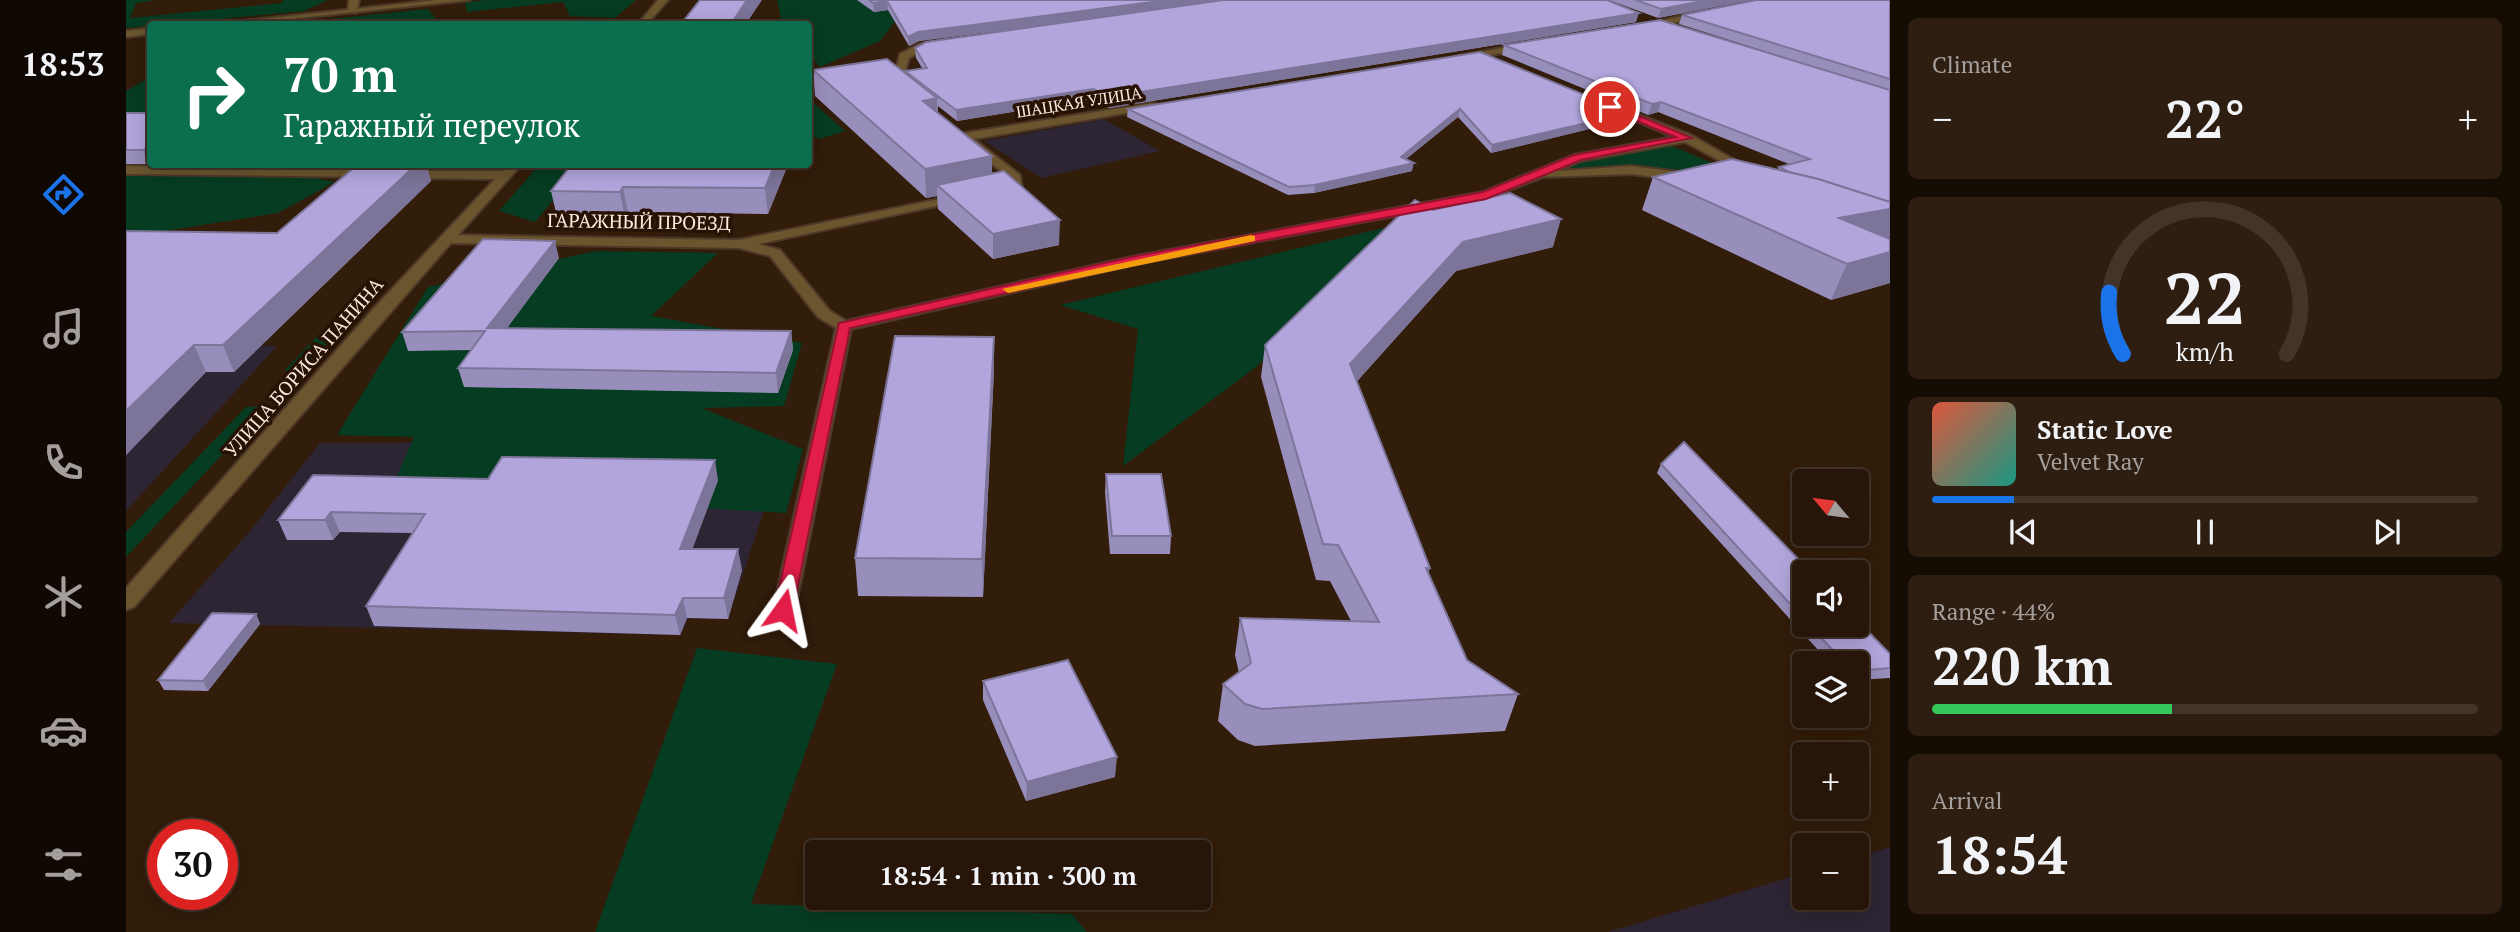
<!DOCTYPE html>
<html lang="en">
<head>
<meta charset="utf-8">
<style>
	:root { --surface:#261508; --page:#2e1e12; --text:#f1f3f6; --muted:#a49f9c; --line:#423429; --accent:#1a73e8 }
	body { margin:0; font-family:"PT Serif",serif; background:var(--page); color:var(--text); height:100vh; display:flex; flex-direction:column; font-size:26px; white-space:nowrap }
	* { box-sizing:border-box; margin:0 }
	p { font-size:23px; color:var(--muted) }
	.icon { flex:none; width:38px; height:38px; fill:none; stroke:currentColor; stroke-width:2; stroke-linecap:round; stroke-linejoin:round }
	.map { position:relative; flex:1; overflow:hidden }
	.sheet { display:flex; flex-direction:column; gap:18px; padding:18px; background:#150c04; width:630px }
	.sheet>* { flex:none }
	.hud { position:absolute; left:21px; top:21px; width:665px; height:147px; border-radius:7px; box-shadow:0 4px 18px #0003,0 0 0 2px var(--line); background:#0b6e4f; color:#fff; overflow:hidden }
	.needle { width:46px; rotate:299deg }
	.buttons { position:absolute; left:1666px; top:469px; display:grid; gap:14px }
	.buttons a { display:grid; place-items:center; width:77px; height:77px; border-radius:7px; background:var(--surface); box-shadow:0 4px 18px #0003,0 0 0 2px var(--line); font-size:35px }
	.speed { position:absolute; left:21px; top:819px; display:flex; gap:14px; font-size:35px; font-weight:700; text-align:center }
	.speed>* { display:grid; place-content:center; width:91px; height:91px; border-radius:50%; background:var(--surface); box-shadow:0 4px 18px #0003,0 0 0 2px var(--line); line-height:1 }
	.speed .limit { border:10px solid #d22; background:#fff; color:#111 }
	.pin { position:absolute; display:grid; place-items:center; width:60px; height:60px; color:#fff; margin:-30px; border:4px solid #fff; border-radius:50%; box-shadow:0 2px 7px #0007 }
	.me { position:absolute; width:77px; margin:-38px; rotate:12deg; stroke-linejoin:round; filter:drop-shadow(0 0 5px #0008) }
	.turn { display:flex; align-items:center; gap:24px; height:147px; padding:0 21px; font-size:32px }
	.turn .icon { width:91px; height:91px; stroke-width:2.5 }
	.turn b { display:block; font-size:49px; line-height:60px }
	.big { font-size:52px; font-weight:700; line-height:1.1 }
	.sheet .tile { flex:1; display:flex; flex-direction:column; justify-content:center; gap:10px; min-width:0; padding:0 24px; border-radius:10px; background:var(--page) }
	.sheet .dial { align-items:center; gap:0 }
	.dial svg { height:182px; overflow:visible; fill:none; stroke:var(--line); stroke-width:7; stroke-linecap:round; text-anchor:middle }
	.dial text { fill:var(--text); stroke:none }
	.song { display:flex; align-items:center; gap:21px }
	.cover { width:84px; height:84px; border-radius:10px; background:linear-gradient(135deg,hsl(10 70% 55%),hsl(170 70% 35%)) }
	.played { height:7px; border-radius:4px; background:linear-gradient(90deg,var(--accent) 15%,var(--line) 15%) }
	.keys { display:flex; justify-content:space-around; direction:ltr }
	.heat { display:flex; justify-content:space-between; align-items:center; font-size:38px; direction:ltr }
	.charge { height:10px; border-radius:5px; background:linear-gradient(90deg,#34c759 44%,var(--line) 0) }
	.trip { position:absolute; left:679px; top:840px; width:406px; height:70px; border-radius:7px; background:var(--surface); box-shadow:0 4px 18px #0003,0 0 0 2px var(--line); font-weight:700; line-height:70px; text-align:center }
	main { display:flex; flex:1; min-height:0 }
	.tab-bar { display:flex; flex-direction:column; width:126px; justify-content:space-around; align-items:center; background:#0f0803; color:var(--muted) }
	.tab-bar .icon { width:49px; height:49px }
	.tab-bar .current { color:var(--accent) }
	.tab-bar b { font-size:32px; color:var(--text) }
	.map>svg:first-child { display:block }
	.industrial { fill:#2e2534 }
	.green { fill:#063c21 }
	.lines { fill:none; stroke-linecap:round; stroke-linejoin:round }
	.minor-casing { stroke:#4e3928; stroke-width:4 }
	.tertiary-casing { stroke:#4e3928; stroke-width:4 }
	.minor { fill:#6a552e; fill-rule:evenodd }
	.tertiary { fill:#6a552e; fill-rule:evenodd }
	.wall { fill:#988ebc }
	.shaded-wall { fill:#7c7499 }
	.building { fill:#b1a5db; stroke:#7c7499; stroke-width:2 }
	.route { fill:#e11d48; stroke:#92132f; stroke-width:2 }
	.slow { fill:#f59e0b }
	.labels { text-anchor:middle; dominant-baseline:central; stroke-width:7; stroke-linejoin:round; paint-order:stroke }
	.far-street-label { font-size:16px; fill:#faeadf; stroke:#281203 }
	.street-label { font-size:19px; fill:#faeadf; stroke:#281203 }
</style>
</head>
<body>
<main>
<nav class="tab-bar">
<b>18:53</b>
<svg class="icon current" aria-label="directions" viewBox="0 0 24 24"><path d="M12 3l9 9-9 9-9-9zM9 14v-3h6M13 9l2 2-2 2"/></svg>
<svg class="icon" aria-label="music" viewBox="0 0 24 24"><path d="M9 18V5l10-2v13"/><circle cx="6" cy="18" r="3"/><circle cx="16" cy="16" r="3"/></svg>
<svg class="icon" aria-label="phone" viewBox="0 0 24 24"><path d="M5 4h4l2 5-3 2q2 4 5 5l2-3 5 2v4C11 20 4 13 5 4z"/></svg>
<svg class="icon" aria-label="climate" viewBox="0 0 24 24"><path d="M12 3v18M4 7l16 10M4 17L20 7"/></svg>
<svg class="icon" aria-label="car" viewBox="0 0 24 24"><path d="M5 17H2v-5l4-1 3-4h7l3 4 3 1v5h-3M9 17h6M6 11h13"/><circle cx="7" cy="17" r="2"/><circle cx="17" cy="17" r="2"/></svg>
<svg class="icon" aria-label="filters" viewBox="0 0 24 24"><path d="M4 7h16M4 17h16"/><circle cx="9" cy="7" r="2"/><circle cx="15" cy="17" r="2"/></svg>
</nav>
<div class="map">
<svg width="1764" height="932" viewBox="0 0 1764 932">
	<rect width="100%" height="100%" fill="#321c0a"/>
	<!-- industrial -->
	<g class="industrial">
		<path d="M978,119L1034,151L915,178L858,141Z"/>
		<path d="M0,345L151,346L0,511Z"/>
		<path d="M328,438L661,441L602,619L562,618L554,635L43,623L124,531L194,443H276Z"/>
		<path d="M1764,847V932H1482L1678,873V898H1731V857Z"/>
	</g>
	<!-- green -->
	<g class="green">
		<path d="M0,0H29L10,3L4,18L156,3L157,0H202L178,11L0,28Z"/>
		<path d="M360,0H510L489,18L444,16L437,2L341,12L339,2Z"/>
		<path d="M651,0H854L773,16L754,41L694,67L683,54L682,24H656Z"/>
		<path d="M302,9L314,24H157L301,9Z"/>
		<path d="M24,77V164L124,165L209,182L152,213L0,237V91Z"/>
		<path d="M683,99L719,131L694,139L683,135Z"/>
		<path d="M1532,140L1605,171L1501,168L1423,173L1454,157Z"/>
		<path d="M413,165H456L409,222L373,211Z"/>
		<path d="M1324,212L1256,245L1130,367L997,466L1012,329L934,305Z"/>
		<path d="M470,251L592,253L525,316L676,343L658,406L576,408L677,449L660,513L265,490L288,437L211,435L302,287Z"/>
		<path d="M201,326L219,327L179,366L158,371Z"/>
		<path d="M120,407H141L0,557V532Z"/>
		<path d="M571,648L711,664L625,904L946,914L961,932H469Z"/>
	</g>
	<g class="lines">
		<defs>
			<g id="minor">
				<path d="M223,0H233L230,13L222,11Z"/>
				<path d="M532,0H542L521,24H512Z"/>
				<path d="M1579,11L1582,16L1512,30L1507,27Z"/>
				<path d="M816,42V46L800,49L783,58L776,82L783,89L781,91H773L766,85L774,54L793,44Z"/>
				<path d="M1403,43L1407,44V48L1333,60L1328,57Z"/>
				<path d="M1478,101L1565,135L1610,161L1600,164L1559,142L1455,161L1432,171L1505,166L1570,174L1576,178L1570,182L1505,174L1417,177L1360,199L1010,264L725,329L669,610L666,615H650L647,610L710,328L692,317L644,256L613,248L325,243L8,607L0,610V588L250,306L369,179L278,178L273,177V171H376L383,164H396L332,235L613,240L843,193L845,196L838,200L632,244L654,250L704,311L720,321L1010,256L1357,192L1448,155L1548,137L1474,106V102Z"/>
				<path d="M1026,103L1030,104V108L848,139L894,175L896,188L870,193L863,189L865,186L884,182L882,177L833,137L839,133Z"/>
				<path d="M0,166L247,169L253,173L247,177L0,174Z"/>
			</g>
			<g id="tertiary">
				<path d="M311,0H344L117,24H88Z"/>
				<path d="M24,28V34L0,37V31Z"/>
			</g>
		</defs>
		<!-- minor casing -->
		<use href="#minor" class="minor-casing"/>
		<!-- tertiary casing -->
		<use href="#tertiary" class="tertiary-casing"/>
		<!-- minor -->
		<use href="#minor" class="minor"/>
		<!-- tertiary -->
		<use href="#tertiary" class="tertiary"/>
	</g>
	<!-- wall -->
	<g class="wall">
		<path d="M731,0H1481L1510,22L983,108L966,99L831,121L812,106V113L933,245L867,259L812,209L811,196L800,198L689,96L687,70L779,73V71L796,68L790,58L789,48L935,23L793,41L783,46L762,10L748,12Z"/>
		<path d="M1483,0H1625L1532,18Z"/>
		<path d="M1764,0V236L1763,238L1764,239V283L1705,300L1516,210L1527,177L1652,170L1653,167L1663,164L1532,112L1522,115L1376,55L1378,45L1723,78L1553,24L1556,15Z"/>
		<path d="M1354,52L1500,120L1365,153L1332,117L1280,159L1286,171L1188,193L1162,195L1001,117L1002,109Z"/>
		<path d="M0,113H24V163L23,164H0Z"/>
		<path d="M232,164H321L318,168L301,167L305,181L108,372H80L0,455V231L151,233Z"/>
		<path d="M446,164H661V167L642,214L502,212L499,217H431L425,191Z"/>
		<path d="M1307,210L1427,247L1330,271L1231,381L1304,568L1302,573L1341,660L1392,694L1379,731L1129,746L1112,740L1092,721L1097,684L1113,673L1109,655L1114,618L1225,621L1204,581L1190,580L1135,377L1139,345Z"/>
		<path d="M433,258L381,328L665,331L667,350L652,393L338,387L332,368L345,350L282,351L276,332Z"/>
		<path d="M868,337V370L857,597L732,596L729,558Z"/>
		<path d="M1535,464L1678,572V625H1731L1764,654V678L1731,680V663H1704L1531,473Z"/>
		<path d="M980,474L1045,536L1044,554H984L979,492Z"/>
		<path d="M362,479L592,480L566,549L616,570L602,619L561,618L554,635L248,626L240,606L286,533L214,532L207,540H161L152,520Z"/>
		<path d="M130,614L134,624L82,691L38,690L32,680Z"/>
		<path d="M857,681L989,777L900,801L857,700Z"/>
	</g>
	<!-- shaded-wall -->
	<g class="shaded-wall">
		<path d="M621,0H636L620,24H605Z"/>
		<path d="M1042,0H1111L793,41L783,46L782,37L792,32Z"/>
		<path d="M1582,0H1625L1532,18L1535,9Z"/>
		<path d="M761,1L762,10L748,12L747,3Z"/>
		<path d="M1513,13L1510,22L983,108V97Z"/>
		<path d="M967,89L966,99L831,121L830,110Z"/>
		<path d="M811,98L812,124L797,101Z"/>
		<path d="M1535,102L1532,112L1522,115L1526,104Z"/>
		<path d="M1334,109L1332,117L1274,164L1275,157Z"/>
		<path d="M1503,113L1500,120L1365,153L1366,145Z"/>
		<path d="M24,146V163L23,164L17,150Z"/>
		<path d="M866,156V184L811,185V196L800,198L799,169Z"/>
		<path d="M1288,163L1286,171L1188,193L1189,185Z"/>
		<path d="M291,164H300L305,181L108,372L97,345Z"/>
		<path d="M649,164H661V167L642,214L639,188Z"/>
		<path d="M497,187L502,212L499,217L494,192Z"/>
		<path d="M1764,209V236L1762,240L1713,218Z"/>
		<path d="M1435,219L1427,247L1330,271L1218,396L1224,364L1337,242Z"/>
		<path d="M934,220L933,245L867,259V234Z"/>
		<path d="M429,241L433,258L367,346L361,328Z"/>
		<path d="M1764,252V283L1705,300L1721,264Z"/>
		<path d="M665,331L667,350L652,393L650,373Z"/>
		<path d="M868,337V370L857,597L856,559Z"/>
		<path d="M68,345L80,372L0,455V411Z"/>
		<path d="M589,460L592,480L559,569L554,549Z"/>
		<path d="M205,512L214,532L207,540L199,520Z"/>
		<path d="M612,549L616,570L602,619L598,598Z"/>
		<path d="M557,598L561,618L554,635L549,615Z"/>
		<path d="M130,614L134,624L82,691L77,681Z"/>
		<path d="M991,757L989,777L900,801L901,782Z"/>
	</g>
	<!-- building -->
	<g class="building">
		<path d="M574,0H621L605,24H555Z"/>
		<path d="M743,0H1042L792,32L782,37L761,1L747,3Z"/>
		<path d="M1097,0H1481L1513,13L983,97L967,89L830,110L779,71L801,68L789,48L800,42Z"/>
		<path d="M1510,0H1582L1535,9Z"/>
		<path d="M1630,0H1764V79L1556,15Z"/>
		<path d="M1534,20L1764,90V202L1692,179L1663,172L1653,167L1684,159L1535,102L1526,104L1378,45Z"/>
		<path d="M392,22L450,23L449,24H389Z"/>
		<path d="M1354,52L1503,113L1366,145L1334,109L1275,157L1288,163L1189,185L1163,187L1002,109Z"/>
		<path d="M761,59L811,98L797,101L866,156L799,169L687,70Z"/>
		<path d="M0,113H24V146L17,150H0Z"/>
		<path d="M1606,159L1692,179L1764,202V209L1713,218L1764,239V252L1721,264L1527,177Z"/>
		<path d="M232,164H291L97,345H68L0,411V231L151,233Z"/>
		<path d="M446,164H649L639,188L497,187L494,192L425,191Z"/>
		<path d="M878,171L934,220L867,234L811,185Z"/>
		<path d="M1384,193L1435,219L1337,242L1224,364L1304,568H1300L1341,660L1392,694L1136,709L1119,704L1097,684L1125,663L1114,618L1253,622L1212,545L1197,544L1139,345L1289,200L1307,210Z"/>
		<path d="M357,239L429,241L361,328L665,331L650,373L332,368L359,331L276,332Z"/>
		<path d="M769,336L868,337L856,559L729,558Z"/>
		<path d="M1558,442L1685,572H1678V619L1535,464Z"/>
		<path d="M376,457L589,460L554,549H612L598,598H557L549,615L240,606L299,514L205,512L199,520H152L187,475L362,479Z"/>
		<path d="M980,474H1035L1045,536H986Z"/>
		<path d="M86,613L130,614L77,681L32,680Z"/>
		<path d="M1731,620L1764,654V668L1731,671V663H1719L1683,625H1731Z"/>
		<path d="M942,660L991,757L901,782L857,681Z"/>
	</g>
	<!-- route -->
	<path class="route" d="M1481,105H1487L1566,138L1455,160L1360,199L1010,264L724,328L667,610L657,616L651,615L648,610L713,323L1010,256L1357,192L1448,155L1550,137L1481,109Z"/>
	<!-- slow -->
	<path class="slow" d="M1125,235L1129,236V241L882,293L876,289Z"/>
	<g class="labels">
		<!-- far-street labels -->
		<g class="far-street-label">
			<text transform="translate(953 102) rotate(-9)">ШАЦКАЯ УЛИЦА</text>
		</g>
		<!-- street labels -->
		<g class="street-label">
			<text transform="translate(513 221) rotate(1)">ГАРАЖНЫЙ ПРОЕЗД</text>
			<text transform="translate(177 367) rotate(-49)">УЛИЦА БОРИСА ПАНИНА</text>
		</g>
	</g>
</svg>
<div class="buttons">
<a><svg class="needle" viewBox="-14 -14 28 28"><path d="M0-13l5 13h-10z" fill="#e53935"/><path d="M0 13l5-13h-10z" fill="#a49f9c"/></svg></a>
<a><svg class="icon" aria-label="sound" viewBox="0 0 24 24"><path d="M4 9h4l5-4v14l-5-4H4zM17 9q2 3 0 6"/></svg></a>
<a><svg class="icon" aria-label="layers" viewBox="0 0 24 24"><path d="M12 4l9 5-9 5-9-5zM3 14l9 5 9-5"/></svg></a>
<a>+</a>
<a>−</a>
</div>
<div class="speed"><div class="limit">30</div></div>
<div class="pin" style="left:1484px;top:107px;background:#d93025"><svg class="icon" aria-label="arrive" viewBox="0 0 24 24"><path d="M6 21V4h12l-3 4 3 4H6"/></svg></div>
<svg class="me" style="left:657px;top:610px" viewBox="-20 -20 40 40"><path d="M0-17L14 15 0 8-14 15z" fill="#e11d48" stroke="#fff" stroke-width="4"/></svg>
<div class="trip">18:54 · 1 min · 300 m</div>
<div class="hud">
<div class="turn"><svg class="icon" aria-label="right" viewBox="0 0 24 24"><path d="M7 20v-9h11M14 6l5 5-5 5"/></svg><div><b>70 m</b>Гаражный переулок</div></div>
</div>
</div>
<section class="sheet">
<div class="tile"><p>Climate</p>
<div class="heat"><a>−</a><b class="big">22°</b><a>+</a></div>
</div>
<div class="tile dial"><svg viewBox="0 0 100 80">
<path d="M14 69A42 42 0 1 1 86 69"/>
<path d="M14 69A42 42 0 0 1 8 42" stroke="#1a73e8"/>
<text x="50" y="56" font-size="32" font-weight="700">22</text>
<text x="50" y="72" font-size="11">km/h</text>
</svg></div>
<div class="tile">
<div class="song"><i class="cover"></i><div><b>Static Love</b><p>Velvet Ray</p></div></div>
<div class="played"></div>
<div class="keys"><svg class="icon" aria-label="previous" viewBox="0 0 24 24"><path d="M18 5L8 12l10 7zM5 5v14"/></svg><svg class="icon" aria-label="pause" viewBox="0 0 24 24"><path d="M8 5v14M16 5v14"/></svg><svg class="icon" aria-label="next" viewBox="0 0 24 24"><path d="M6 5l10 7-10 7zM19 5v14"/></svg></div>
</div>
<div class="tile"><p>Range · 44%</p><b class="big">220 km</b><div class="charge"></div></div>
<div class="tile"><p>Arrival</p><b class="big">18:54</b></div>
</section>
</main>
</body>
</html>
